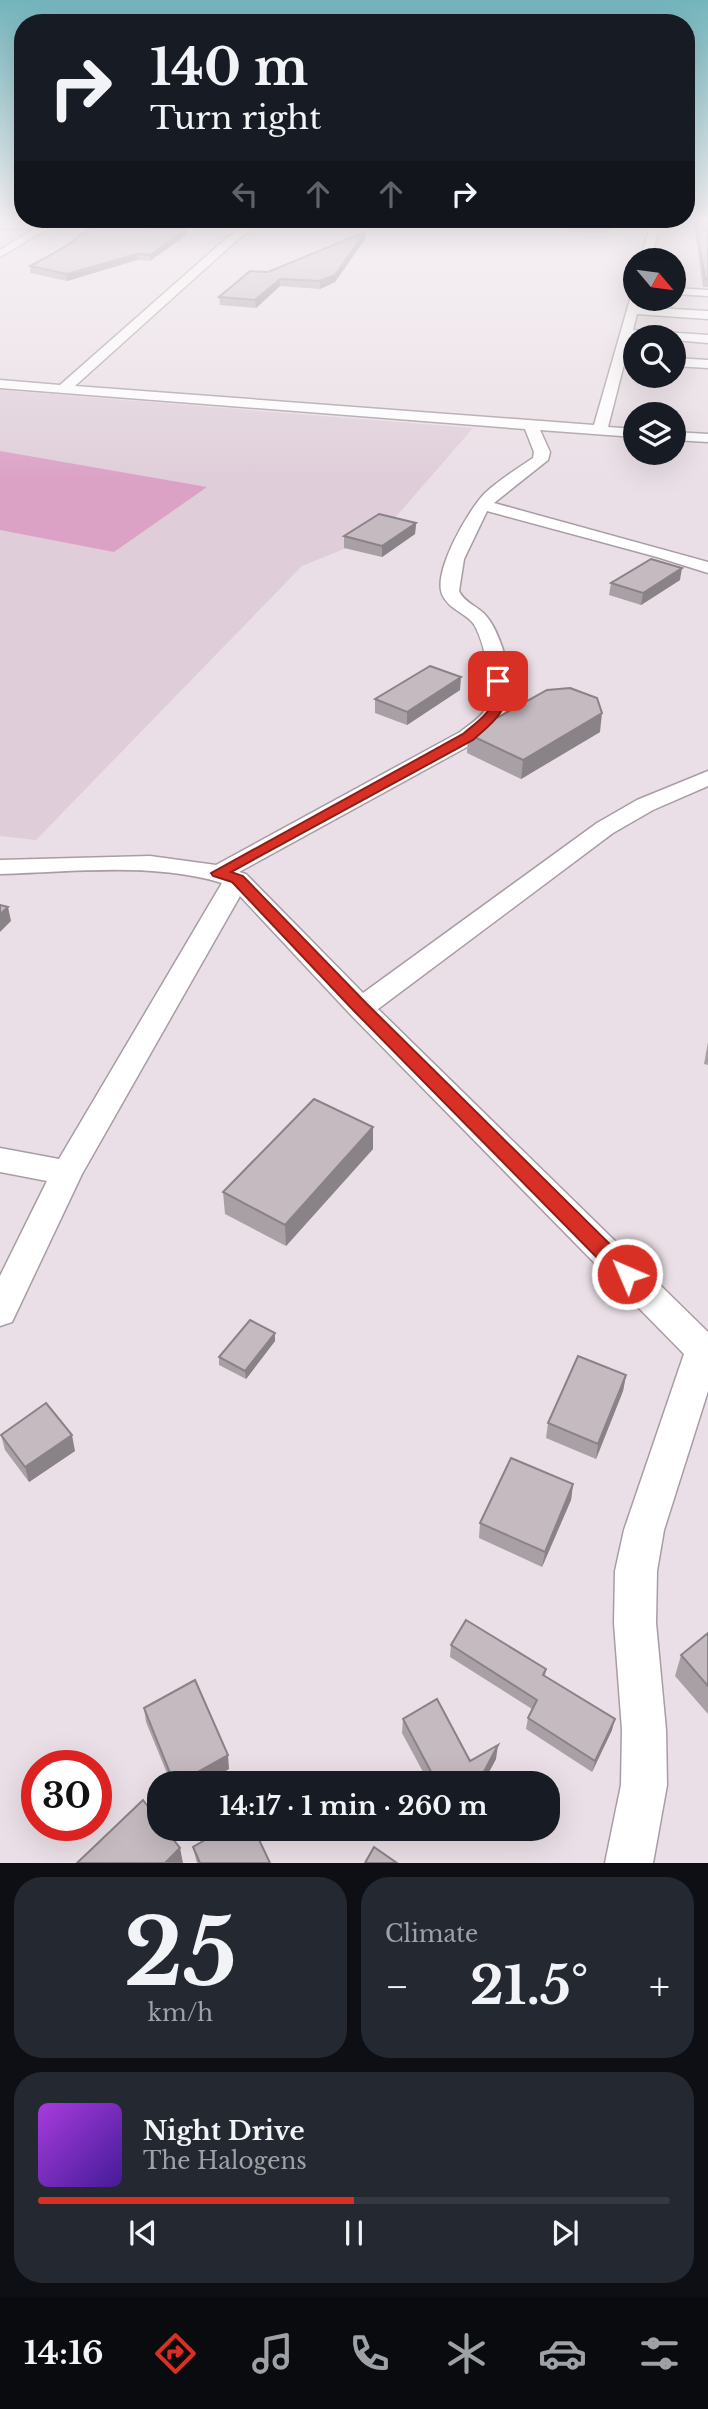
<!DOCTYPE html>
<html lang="en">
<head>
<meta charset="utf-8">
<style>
	:root { --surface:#171b24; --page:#242831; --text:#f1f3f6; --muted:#9ea1a6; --line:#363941; --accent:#d93025 }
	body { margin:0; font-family:"Libre Baskerville",serif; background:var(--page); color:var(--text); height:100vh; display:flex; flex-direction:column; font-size:26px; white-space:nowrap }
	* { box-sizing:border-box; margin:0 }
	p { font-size:23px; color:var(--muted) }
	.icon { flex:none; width:38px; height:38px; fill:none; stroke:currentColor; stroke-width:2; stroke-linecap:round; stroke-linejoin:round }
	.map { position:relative; height:1863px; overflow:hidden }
	.drawer { display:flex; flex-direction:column; gap:14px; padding:14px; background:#0d0f14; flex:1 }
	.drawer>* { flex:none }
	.hud { position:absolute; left:14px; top:14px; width:681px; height:214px; border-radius:28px; box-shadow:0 7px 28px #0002; background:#171b24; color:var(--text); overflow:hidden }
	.needle { width:46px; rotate:119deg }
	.fabs { position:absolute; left:623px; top:248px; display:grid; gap:14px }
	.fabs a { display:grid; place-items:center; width:63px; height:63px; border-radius:50%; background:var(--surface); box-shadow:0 7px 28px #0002; font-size:35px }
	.speed { position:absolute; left:21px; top:1750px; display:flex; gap:14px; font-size:35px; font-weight:700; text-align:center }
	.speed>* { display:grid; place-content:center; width:91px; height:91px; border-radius:50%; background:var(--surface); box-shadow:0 7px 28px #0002; line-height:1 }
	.speed .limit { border:10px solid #d22; background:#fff; color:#111 }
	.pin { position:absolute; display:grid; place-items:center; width:60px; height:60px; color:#fff; margin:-30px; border-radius:14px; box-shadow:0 4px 10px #0006 }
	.me { position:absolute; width:77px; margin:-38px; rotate:315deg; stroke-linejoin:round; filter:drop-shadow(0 0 5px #0008) }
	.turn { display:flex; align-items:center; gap:24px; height:147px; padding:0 21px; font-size:32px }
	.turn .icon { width:91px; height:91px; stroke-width:2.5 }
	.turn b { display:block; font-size:49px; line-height:60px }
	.lanes { display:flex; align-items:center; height:66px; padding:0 21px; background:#0003; justify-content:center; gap:35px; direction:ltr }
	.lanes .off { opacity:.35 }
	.big { font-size:52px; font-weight:700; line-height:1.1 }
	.drawer .card { flex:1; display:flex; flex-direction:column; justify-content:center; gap:10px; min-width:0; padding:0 24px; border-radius:28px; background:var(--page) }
	.drawer .dial { align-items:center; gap:0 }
	.dial b { font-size:91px; line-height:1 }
	.song { display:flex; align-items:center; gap:21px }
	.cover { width:84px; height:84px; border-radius:10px; background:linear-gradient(135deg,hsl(280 70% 55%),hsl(260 70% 35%)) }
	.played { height:7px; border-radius:4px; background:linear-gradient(90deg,var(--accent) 50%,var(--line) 50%) }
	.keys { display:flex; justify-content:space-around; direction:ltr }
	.heat { display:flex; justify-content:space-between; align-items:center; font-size:38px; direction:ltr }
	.drawer .tiles { flex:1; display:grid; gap:14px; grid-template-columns:1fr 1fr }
	.card:last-child { grid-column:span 2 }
	.trip { position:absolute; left:147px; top:1771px; width:413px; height:70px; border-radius:28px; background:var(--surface); box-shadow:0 7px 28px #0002; font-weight:700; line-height:70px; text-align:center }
	.menu { display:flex; height:112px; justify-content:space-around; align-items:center; background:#090b0e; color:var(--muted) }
	.menu .icon { width:49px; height:49px }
	.menu .current { color:var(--accent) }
	.menu b { font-size:32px; color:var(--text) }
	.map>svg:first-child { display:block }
	.built { fill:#dfced9 }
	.green { fill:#dba2c6 }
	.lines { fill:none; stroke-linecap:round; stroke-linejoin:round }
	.street-casing { stroke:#a89da4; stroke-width:3 }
	.street { fill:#fff; fill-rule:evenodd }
	.wall { fill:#a9a0a5 }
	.shaded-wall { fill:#898286 }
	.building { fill:#c4bac0; stroke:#898286; stroke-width:2 }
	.route { fill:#d93025; stroke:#8d1f18; stroke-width:2 }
</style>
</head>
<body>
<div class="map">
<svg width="708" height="1863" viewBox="0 0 708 1863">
	<rect width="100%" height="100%" fill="#eadfe6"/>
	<!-- built -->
	<path class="built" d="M0,390L473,428L381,534L302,566L36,840L0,836Z"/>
	<!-- green -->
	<path class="green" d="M0,451L207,487L114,552L0,530Z"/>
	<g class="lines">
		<defs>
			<g id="street">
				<path d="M53,219H64L0,257V250L34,229L1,228L0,222L44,224Z"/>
				<path d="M254,219H265L236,241L75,386L594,425L631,296L635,295V299H640L638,307L708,311V319L637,314L633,330L708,335V343L674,340V338L631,337L608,427L635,429V437L540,430L550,452L548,460L494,503L708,562V573L657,557L487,511L464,559L459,591C465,604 479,606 487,617C500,632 517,686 509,705C502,721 488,731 476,742L239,872L246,874L363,993L597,823L637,800L708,771V786L653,810L613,833L378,1009L708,1332V1391L664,1530L657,1571L656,1623L666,1730L667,1785L653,1863H605L621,1785L622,1730L614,1623L615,1571L624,1530L684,1354L351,1015L240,896L82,1174L12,1322L0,1326V1276L47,1181L0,1172V1148L59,1159L222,883C152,862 73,872 0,874V860L150,856L216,865L460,732C469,725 482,717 487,707C496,691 483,637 473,623C464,612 448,609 442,594C433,571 469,509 485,493C500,479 517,469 533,458L534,452L525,429L0,388V380L60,385L228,237Z"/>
				<path d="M652,219H662L650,261H640Z"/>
				<path d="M674,288L708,290V296L674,294Z"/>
				<path d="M674,358L708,360V368L674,366Z"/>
				<path d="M674,432L708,434V442L674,440Z"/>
			</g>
		</defs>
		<!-- street casing -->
		<use href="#street" class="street-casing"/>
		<!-- street -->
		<use href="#street" class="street"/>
	</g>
	<!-- wall -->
	<g class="wall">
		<path d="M693,218H708V287H703Z"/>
		<path d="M102,219H143L122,226L186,235L150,261L137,260L67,281L30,273V266L65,247Z"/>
		<path d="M567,219H619L607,233L569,232V227L566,226Z"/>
		<path d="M365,232V239L335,282L320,289L280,286L256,308L220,305L219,297L268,272Z"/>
		<path d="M416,523L415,534L382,557L344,548V536Z"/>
		<path d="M680,580L641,605L609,595L611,583Z"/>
		<path d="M460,690L407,725L375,713V699Z"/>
		<path d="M600,732L521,779L467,753L468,734Z"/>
		<path d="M708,1042V1065L704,1064Z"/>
		<path d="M373,1127V1149L286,1246L225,1214L223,1192Z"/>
		<path d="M275,1341L246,1379L219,1365V1357Z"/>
		<path d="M626,1375L623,1391L596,1459L546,1438L548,1423Z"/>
		<path d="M1,1435L75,1451L29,1482L5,1450Z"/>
		<path d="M573,1484L571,1500L542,1567L479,1538L480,1523Z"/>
		<path d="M708,1633V1714L675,1676L681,1655Z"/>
		<path d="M451,1645L546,1669L545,1676L612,1730L592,1772L526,1729L528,1718L532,1709L450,1657Z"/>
		<path d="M144,1708L229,1769L204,1783H171L146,1722Z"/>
		<path d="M403,1719L470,1761L496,1759L483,1783H429L402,1733Z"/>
		<path d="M452,1829H460L456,1836Z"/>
		<path d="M193,1847L270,1863H197Z"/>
	</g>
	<!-- shaded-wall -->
	<g class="shaded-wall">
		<path d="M125,219H143L106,231V225Z"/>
		<path d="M613,219H619L607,233L608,225Z"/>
		<path d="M186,229V235L150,261V255Z"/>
		<path d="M365,232V239L335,282L320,289V281Z"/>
		<path d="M137,254V260L67,281V274Z"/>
		<path d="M280,279V286L256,308L255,300Z"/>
		<path d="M416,523L415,534L382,557V546Z"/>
		<path d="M682,568L680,580L641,605L643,593Z"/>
		<path d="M461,677L460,690L407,725V712Z"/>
		<path d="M602,713L600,732L521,779L523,760Z"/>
		<path d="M8,907L11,921L0,932V914Z"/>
		<path d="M373,1127V1149L286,1246L285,1225Z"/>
		<path d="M275,1333V1341L246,1379L245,1371Z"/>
		<path d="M626,1375L623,1391L596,1459L598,1444Z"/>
		<path d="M72,1435L75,1451L29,1482L25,1467Z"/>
		<path d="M573,1484L571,1500L542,1567L545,1552Z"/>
		<path d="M615,1719L612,1730L592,1772L595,1761Z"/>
		<path d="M498,1745L496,1759L483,1783H478Z"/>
		<path d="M228,1755L229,1769L204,1783H178Z"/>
		<path d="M180,1848L183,1863H165Z"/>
	</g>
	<!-- building -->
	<g class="building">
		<path d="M695,218H708V279H705Z"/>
		<path d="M102,219H125L106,225L186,229L150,255L137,254L67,274L30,266L65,247Z"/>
		<path d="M567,219H613L608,225L569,224L570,219Z"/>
		<path d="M365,232L335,275L320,281L280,279L255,300L219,297L250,271L268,272Z"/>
		<path d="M379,514L416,523L382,546L344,536Z"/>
		<path d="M651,559L682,568L643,593L611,583Z"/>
		<path d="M430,666L461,677L407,712L375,699Z"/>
		<path d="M570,688L597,698L602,713L523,760L468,734L547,690Z"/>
		<path d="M0,905L8,907L0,914Z"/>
		<path d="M314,1099L373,1127L285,1225L223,1192Z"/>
		<path d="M250,1320L275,1333L245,1371L219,1357Z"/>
		<path d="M578,1356L626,1375L598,1444L548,1423Z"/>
		<path d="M46,1403L72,1435L25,1467L1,1435Z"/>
		<path d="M511,1458L573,1484L545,1552L480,1523Z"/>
		<path d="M466,1620L546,1669L543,1675L615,1719L595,1761L528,1718L537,1700L451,1645Z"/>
		<path d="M708,1633V1686L681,1655Z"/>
		<path d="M195,1680L228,1755L178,1783H174L144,1708Z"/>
		<path d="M437,1699L470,1761L498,1745L478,1783H437L403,1719Z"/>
		<path d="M143,1800L159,1821V1829H165L180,1848L165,1863H77Z"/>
		<path d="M224,1829H254L270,1863H200L193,1847Z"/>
		<path d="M374,1847L397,1863H365Z"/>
	</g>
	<!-- sky -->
	<linearGradient id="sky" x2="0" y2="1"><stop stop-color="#73b5bc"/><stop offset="0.46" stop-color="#f6f1f4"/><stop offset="1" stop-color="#f6f1f4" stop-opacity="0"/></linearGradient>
	<rect width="708" height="479" fill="url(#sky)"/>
	<!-- route -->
	<path class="route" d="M498,677L504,681C511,711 494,721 473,740L231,872L243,876L367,1004L634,1268L637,1274L634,1280L627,1282L619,1280L355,1012L232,882L213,876L211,873L463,734C484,716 498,710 492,681Z"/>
</svg>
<div class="fabs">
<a><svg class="needle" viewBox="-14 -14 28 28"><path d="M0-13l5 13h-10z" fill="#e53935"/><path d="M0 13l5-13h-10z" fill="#9ea1a6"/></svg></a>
<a><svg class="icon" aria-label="search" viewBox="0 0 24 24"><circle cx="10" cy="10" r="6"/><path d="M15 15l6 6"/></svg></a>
<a><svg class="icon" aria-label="layers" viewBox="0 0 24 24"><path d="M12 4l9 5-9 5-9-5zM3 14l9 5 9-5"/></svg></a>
</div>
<div class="speed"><div class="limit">30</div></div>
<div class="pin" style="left:498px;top:681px;background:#d93025"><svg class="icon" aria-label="arrive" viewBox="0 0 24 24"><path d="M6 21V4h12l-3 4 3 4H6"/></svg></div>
<svg class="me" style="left:627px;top:1274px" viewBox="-20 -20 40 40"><circle r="17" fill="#d93025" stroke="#fff" stroke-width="3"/><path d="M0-11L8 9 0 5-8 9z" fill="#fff"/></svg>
<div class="trip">14:17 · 1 min · 260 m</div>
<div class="hud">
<div class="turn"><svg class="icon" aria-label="right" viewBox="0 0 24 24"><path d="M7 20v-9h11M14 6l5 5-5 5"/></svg><div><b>140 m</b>Turn right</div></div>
<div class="lanes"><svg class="icon off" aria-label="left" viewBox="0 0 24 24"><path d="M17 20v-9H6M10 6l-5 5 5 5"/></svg><svg class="icon off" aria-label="ahead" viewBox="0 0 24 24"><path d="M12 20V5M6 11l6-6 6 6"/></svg><svg class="icon off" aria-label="ahead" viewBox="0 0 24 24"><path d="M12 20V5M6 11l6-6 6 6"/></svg><svg class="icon" aria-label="right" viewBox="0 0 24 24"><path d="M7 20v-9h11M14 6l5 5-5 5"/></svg></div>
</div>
</div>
<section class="drawer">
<div class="tiles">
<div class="card dial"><b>25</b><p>km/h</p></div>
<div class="card"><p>Climate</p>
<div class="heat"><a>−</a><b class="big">21.5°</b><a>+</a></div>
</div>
<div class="card">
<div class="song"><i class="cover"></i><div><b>Night Drive</b><p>The Halogens</p></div></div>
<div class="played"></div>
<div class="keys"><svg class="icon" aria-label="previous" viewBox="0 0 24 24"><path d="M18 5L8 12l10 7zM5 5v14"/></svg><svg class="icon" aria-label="pause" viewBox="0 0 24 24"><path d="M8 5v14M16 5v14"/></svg><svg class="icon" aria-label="next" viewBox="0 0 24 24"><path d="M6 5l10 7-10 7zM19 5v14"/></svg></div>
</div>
</div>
</section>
<nav class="menu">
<b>14:16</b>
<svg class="icon current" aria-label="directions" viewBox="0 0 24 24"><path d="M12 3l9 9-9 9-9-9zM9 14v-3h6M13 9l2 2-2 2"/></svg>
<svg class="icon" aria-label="music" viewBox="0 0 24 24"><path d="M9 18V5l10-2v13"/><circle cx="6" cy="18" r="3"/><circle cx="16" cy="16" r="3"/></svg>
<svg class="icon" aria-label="phone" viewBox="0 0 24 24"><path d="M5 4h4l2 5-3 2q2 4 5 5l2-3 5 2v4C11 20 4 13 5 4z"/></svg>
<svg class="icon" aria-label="climate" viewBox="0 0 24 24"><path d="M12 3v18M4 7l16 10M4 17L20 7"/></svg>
<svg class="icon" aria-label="car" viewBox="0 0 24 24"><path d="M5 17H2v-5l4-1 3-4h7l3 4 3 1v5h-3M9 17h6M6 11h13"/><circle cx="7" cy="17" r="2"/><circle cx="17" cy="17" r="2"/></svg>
<svg class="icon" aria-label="filters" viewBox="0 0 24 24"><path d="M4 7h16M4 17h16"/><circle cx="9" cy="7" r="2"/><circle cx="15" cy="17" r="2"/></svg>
</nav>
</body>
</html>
